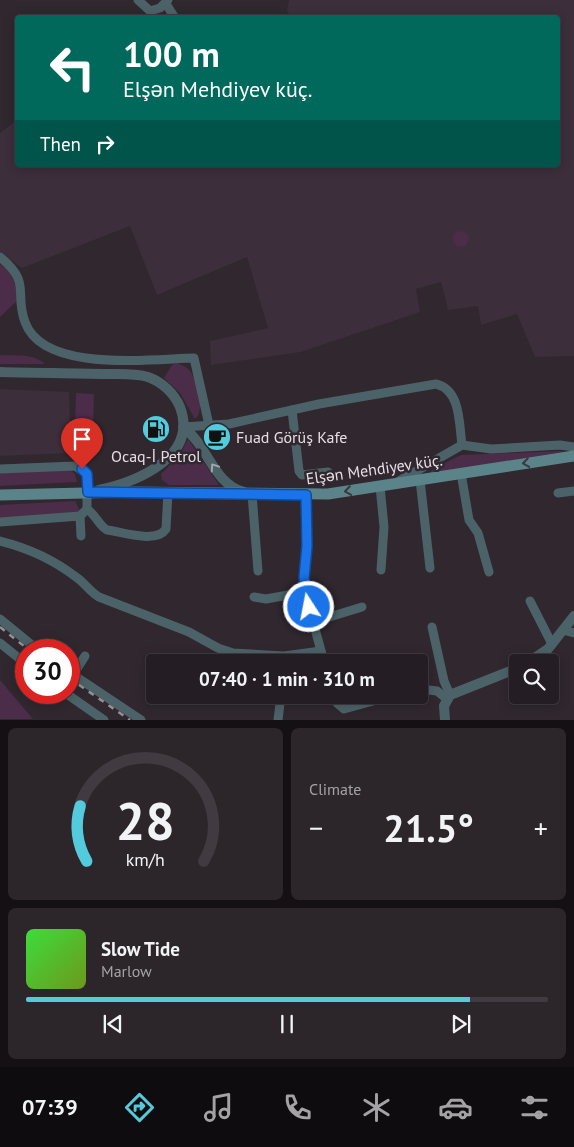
<!DOCTYPE html>
<html lang="en">
<head>
<meta charset="utf-8">
<style>
	:root { --surface:#241d23; --page:#2c262b; --text:#f1f3f6; --muted:#a3a2a6; --line:#413b41; --accent:#54cadd }
	body { margin:0; font-family:"PT Sans",sans-serif; background:var(--page); color:var(--text); height:100vh; display:flex; flex-direction:column; font-size:19px; white-space:nowrap }
	* { box-sizing:border-box; margin:0 }
	p { font-size:16px; color:var(--muted) }
	.icon { flex:none; width:28px; height:28px; fill:none; stroke:currentColor; stroke-width:2; stroke-linecap:round; stroke-linejoin:round }
	.map { position:relative; height:720px; overflow:hidden }
	.drawer { display:flex; flex-direction:column; gap:8px; padding:8px; background:#141013; flex:1 }
	.drawer>* { flex:none }
	.banner { position:absolute; left:15px; top:15px; width:545px; height:152px; border-radius:5px; box-shadow:0 2px 12px #0003,0 0 0 1px var(--line); background:#00695c; color:#fff; overflow:hidden }
	.controls { position:absolute; left:509px; top:654px; display:grid; gap:10px }
	.controls a { display:grid; place-items:center; width:50px; height:50px; border-radius:5px; background:var(--surface); box-shadow:0 2px 12px #0003,0 0 0 1px var(--line); font-size:25px }
	.speed { position:absolute; left:15px; top:639px; display:flex; gap:10px; font-size:25px; font-weight:700; text-align:center }
	.speed>* { display:grid; place-content:center; width:65px; height:65px; border-radius:50%; background:var(--surface); box-shadow:0 2px 12px #0003,0 0 0 1px var(--line); line-height:1 }
	.speed .limit { border:8px solid #d22; background:#fff; color:#111 }
	.pin { position:absolute; display:grid; place-items:center; width:42px; height:42px; color:#fff; margin:-51px -21px; border-radius:50% 50% 50% 0; rotate:-45deg; box-shadow:0 0 5px #0007 }
	.pin .icon { rotate:45deg }
	.me { position:absolute; width:55px; margin:-28px; rotate:349deg; stroke-linejoin:round; filter:drop-shadow(0 0 4px #0008) }
	.turn { display:flex; align-items:center; gap:18px; height:105px; padding:0 25px; font-size:22px }
	.turn .icon { width:65px; height:65px; stroke-width:2.5 }
	.turn b { display:block; font-size:35px; line-height:42px }
	.then { display:flex; align-items:center; height:48px; padding:0 25px; background:#0003; gap:10px; font-size:19px }
	.big { font-size:38px; font-weight:700; line-height:1.1 }
	.drawer .widget { flex:1; display:flex; flex-direction:column; justify-content:center; gap:8px; min-width:0; padding:0 18px; border-radius:8px; background:var(--page) }
	.drawer .dial { align-items:center; gap:0 }
	.dial svg { height:130px; overflow:visible; fill:none; stroke:var(--line); stroke-width:7; stroke-linecap:round; text-anchor:middle }
	.dial text { fill:var(--text); stroke:none }
	.song { display:flex; align-items:center; gap:15px }
	.cover { width:60px; height:60px; border-radius:8px; background:linear-gradient(135deg,hsl(120 70% 55%),hsl(80 70% 35%)) }
	.played { height:5px; border-radius:2px; background:linear-gradient(90deg,var(--accent) 85%,var(--line) 85%) }
	.keys { display:flex; justify-content:space-around; direction:ltr }
	.heat { display:flex; justify-content:space-between; align-items:center; font-size:28px; direction:ltr }
	.drawer .tiles { flex:1; display:grid; gap:8px; grid-template-columns:1fr 1fr }
	.widget:last-child { grid-column:span 2 }
	.trip { position:absolute; left:146px; top:654px; width:282px; height:50px; border-radius:5px; background:var(--surface); box-shadow:0 2px 12px #0003,0 0 0 1px var(--line); font-weight:700; line-height:50px; text-align:center }
	.dock { display:flex; height:80px; justify-content:space-around; align-items:center; background:#0e0c0e; color:var(--muted) }
	.dock .icon { width:35px; height:35px }
	.dock .active { color:var(--accent) }
	.dock b { font-size:22px; color:var(--text) }
	.map>svg:first-child { display:block }
	.built { fill:#3c2e3b }
	.green { fill:#4b2c49 }
	.lines { fill:none; stroke-linecap:round; stroke-linejoin:round }
	.minor { stroke:#4b6368; stroke-width:9 }
	.tertiary { stroke:#4b6368; stroke-width:10 }
	.secondary { stroke:#5b838a; stroke-width:11 }
	.rail { stroke:#968f95; stroke-width:2.5; stroke-dasharray:6 6; stroke-linecap:butt }
	.oneway { stroke:#393941 }
	.oneway2 { stroke:#a0a7ac }
	.route-casing { stroke:#114b97; stroke-width:12 }
	.route { stroke:#1a73e8; stroke-width:9 }
	.labels { text-anchor:middle; dominant-baseline:central; stroke-width:5; stroke-linejoin:round; paint-order:stroke }
	.poi-label { font-size:16px; fill:#e5dfe4; stroke:#30272f; text-anchor:start }
	.street-label { font-size:16px; fill:#e5dfe4; stroke:#30272f }
</style>
</head>
<body>
<div class="map">
<svg width="574" height="720" viewBox="0 0 574 720">
	<rect width="100%" height="100%" fill="#30272f"/>
	<!-- built -->
	<g class="built">
		<path d="M289,0H574V356L535,357L517,314L481,325L478,306L448,310L441,282L416,289L420,312L301,352L211,365L210,341L268,328L247,257L157,295L130,226L22,268L0,252V133L17,120L18,165H558V18H291L287,10Z"/>
		<path d="M0,389L69,392L71,453L0,456Z"/>
	</g>
	<!-- green -->
	<g class="green">
		<circle cx="461" cy="239" r="8"/>
		<path d="M0,264C13,273 17,285 17,301L0,317Z"/>
		<path d="M0,355C15,356 33,353 45,364H0Z"/>
		<path d="M177,363C182,365 187,367 190,371C197,381 206,411 195,419L180,393L164,378L172,365Z"/>
		<path d="M76,393L94,394L93,427L75,426Z"/>
		<path d="M188,439L219,485H169L162,480L161,474L180,455Z"/>
		<path d="M562,451V452L429,474L433,469L461,455Z"/>
		<path d="M69,469L75,474L77,482L0,486V473Z"/>
		<path d="M75,501L81,513L0,518V505Z"/>
		<path d="M0,680L33,719H0Z"/>
	</g>
	<g class="lines">
		<!-- minor -->
		<g class="minor">
			<path d="M138,0L150,11L160,8L168,0"/>
			<path d="M166,4L175,18"/>
			<path d="M0,257C32,283 14,293 25,322C43,373 150,359 194,358L209,425"/>
			<path d="M292,410L299,471L302,475L328,472"/>
			<path d="M183,427L229,424L319,404L436,384C461,390 459,424 462,445"/>
			<path d="M0,469L75,466L87,474V509L80,516L0,522"/>
			<path d="M461,473L469,520L478,533L489,572"/>
			<path d="M420,480L430,568"/>
			<path d="M399,481L462,445L491,449L560,445L574,447"/>
			<path d="M380,486L384,527L381,570"/>
			<path d="M558,493L574,491"/>
			<path d="M252,494L258,571"/>
			<path d="M305,495L307,546L304,568L305,592L324,662"/>
			<path d="M87,509C96,515 99,526 107,530C123,532 156,544 166,529L168,492"/>
			<path d="M80,516L81,536"/>
			<path d="M0,541C28,548 53,559 76,577C85,583 90,592 99,597L189,632L218,648L233,653L284,656L321,651"/>
			<path d="M254,597L266,599L305,592"/>
			<path d="M530,601L552,644"/>
			<path d="M0,619L38,650"/>
			<path d="M313,622L362,607"/>
			<path d="M432,627L444,681L450,695"/>
			<path d="M563,630L574,633"/>
			<path d="M0,643L26,664"/>
			<path d="M69,672L141,720"/>
			<path d="M73,675L85,656"/>
			<path d="M420,689L437,691L447,699"/>
			<path d="M64,692L104,720"/>
			<path d="M334,695L337,703L344,709L395,695"/>
			<path d="M278,720L281,695"/>
		</g>
		<!-- tertiary -->
		<g class="tertiary">
			<path d="M0,372C35,373 71,373 106,374C120,374 135,373 148,377C162,382 174,393 180,407C199,457 136,482 99,490"/>
			<path d="M183,427C208,445 213,484 244,492"/>
			<path d="M529,662L548,649L574,616"/>
			<path d="M445,720L444,706L450,695L518,668"/>
		</g>
		<!-- secondary -->
		<path class="secondary" d="M0,495L127,492L328,494L574,456"/>
		<!-- rail -->
		<g class="rail">
			<path d="M0,627L29,650"/>
			<path d="M69,678L130,720"/>
		</g>
	</g>
	<!-- one-way arrows -->
	<defs><path id="oneway-chevron" d="M-2-3.5L2.5 0L-2 3.5" fill="none" stroke-width="1.6" stroke-linecap="round" stroke-linejoin="round" transform="scale(1.25)"/></defs>
	<g class="oneway">
		<use href="#oneway-chevron" transform="translate(526 463) rotate(171)"/>
		<use href="#oneway-chevron" transform="translate(348 491) rotate(172)"/>
	</g>
	<use class="oneway2" href="#oneway-chevron" transform="translate(214 467) rotate(-124)"/>
	<g class="lines">
		<defs>
			<path id="route" d="M82,469L87,474L88,492L306,495L307,546L304,578L309,607"/>
		</defs>
		<!-- route casing -->
		<use href="#route" class="route-casing"/>
		<!-- route -->
		<use href="#route" class="route"/>
	</g>
	<!-- icons -->
	<defs>
		<symbol id="fuel-disc" viewBox="-11 -11 22 22"><circle r="9.5" fill="#54cadd" stroke="#30272f"/><path d="M-5.5-6h7V0h2V4h1.3V-2.5L3-4.5l.8-.8L6-3V5H2.5V1h-1V6h-7ZM-4.2-4.7v3.2H.2V-4.7Z" fill="#111"/></symbol>
		<symbol id="cafe-disc" viewBox="-11 -11 22 22"><circle r="9.5" fill="#54cadd" stroke="#30272f"/><path d="M-5.5-4.5H6V0H3Q3 3.5 0 3.5H-2.5Q-5.5 3.5-5.5 0ZM3-3.2v2h1.7v-2ZM-6 4.5H4V6H-6Z" fill="#111"/></symbol>
	</defs>
	<g fill-rule="evenodd">
		<use href="#fuel-disc" x="140" y="413" width="32" height="32"/>
		<use href="#cafe-disc" x="201" y="421" width="32" height="32"/>
	</g>
	<g class="labels">
		<!-- poi labels -->
		<g class="poi-label">
			<text x="236" y="437">Fuad Görüş Kafe</text>
			<text x="156" y="456" text-anchor="middle">Ocaq-İ Petrol</text>
		</g>
		<!-- street labels -->
		<g class="street-label">
			<text transform="translate(374 469) rotate(-8)">Elşən Mehdiyev küç.</text>
		</g>
	</g>
</svg>
<div class="controls">
<a><svg class="icon" aria-label="search" viewBox="0 0 24 24"><circle cx="10" cy="10" r="6"/><path d="M15 15l6 6"/></svg></a>
</div>
<div class="speed"><div class="limit">30</div></div>
<div class="pin" style="left:82px;top:469px;background:#d93025"><svg class="icon" aria-label="arrive" viewBox="0 0 24 24"><path d="M6 21V4h12l-3 4 3 4H6"/></svg></div>
<svg class="me" style="left:309px;top:607px" viewBox="-20 -20 40 40"><circle r="17" fill="#1a73e8" stroke="#fff" stroke-width="3"/><path d="M0-11L8 9 0 5-8 9z" fill="#fff"/></svg>
<div class="trip">07:40 · 1 min · 310 m</div>
<div class="banner">
<div class="turn"><svg class="icon" aria-label="left" viewBox="0 0 24 24"><path d="M17 20v-9H6M10 6l-5 5 5 5"/></svg><div><b>100 m</b>Elşən Mehdiyev küç.</div></div>
<div class="then">Then<svg class="icon" aria-label="right" viewBox="0 0 24 24"><path d="M7 20v-9h11M14 6l5 5-5 5"/></svg></div>
</div>
</div>
<section class="drawer">
<div class="tiles">
<div class="widget dial"><svg viewBox="0 0 100 80">
<path d="M14 69A42 42 0 1 1 86 69"/>
<path d="M14 69A42 42 0 0 1 10 35" stroke="#54cadd"/>
<text x="50" y="56" font-size="32" font-weight="700">28</text>
<text x="50" y="72" font-size="11">km/h</text>
</svg></div>
<div class="widget"><p>Climate</p>
<div class="heat"><a>−</a><b class="big">21.5°</b><a>+</a></div>
</div>
<div class="widget">
<div class="song"><i class="cover"></i><div><b>Slow Tide</b><p>Marlow</p></div></div>
<div class="played"></div>
<div class="keys"><svg class="icon" aria-label="previous" viewBox="0 0 24 24"><path d="M18 5L8 12l10 7zM5 5v14"/></svg><svg class="icon" aria-label="pause" viewBox="0 0 24 24"><path d="M8 5v14M16 5v14"/></svg><svg class="icon" aria-label="next" viewBox="0 0 24 24"><path d="M6 5l10 7-10 7zM19 5v14"/></svg></div>
</div>
</div>
</section>
<nav class="dock">
<b>07:39</b>
<svg class="icon active" aria-label="directions" viewBox="0 0 24 24"><path d="M12 3l9 9-9 9-9-9zM9 14v-3h6M13 9l2 2-2 2"/></svg>
<svg class="icon" aria-label="music" viewBox="0 0 24 24"><path d="M9 18V5l10-2v13"/><circle cx="6" cy="18" r="3"/><circle cx="16" cy="16" r="3"/></svg>
<svg class="icon" aria-label="phone" viewBox="0 0 24 24"><path d="M5 4h4l2 5-3 2q2 4 5 5l2-3 5 2v4C11 20 4 13 5 4z"/></svg>
<svg class="icon" aria-label="climate" viewBox="0 0 24 24"><path d="M12 3v18M4 7l16 10M4 17L20 7"/></svg>
<svg class="icon" aria-label="car" viewBox="0 0 24 24"><path d="M5 17H2v-5l4-1 3-4h7l3 4 3 1v5h-3M9 17h6M6 11h13"/><circle cx="7" cy="17" r="2"/><circle cx="17" cy="17" r="2"/></svg>
<svg class="icon" aria-label="filters" viewBox="0 0 24 24"><path d="M4 7h16M4 17h16"/><circle cx="9" cy="7" r="2"/><circle cx="15" cy="17" r="2"/></svg>
</nav>
</body>
</html>
